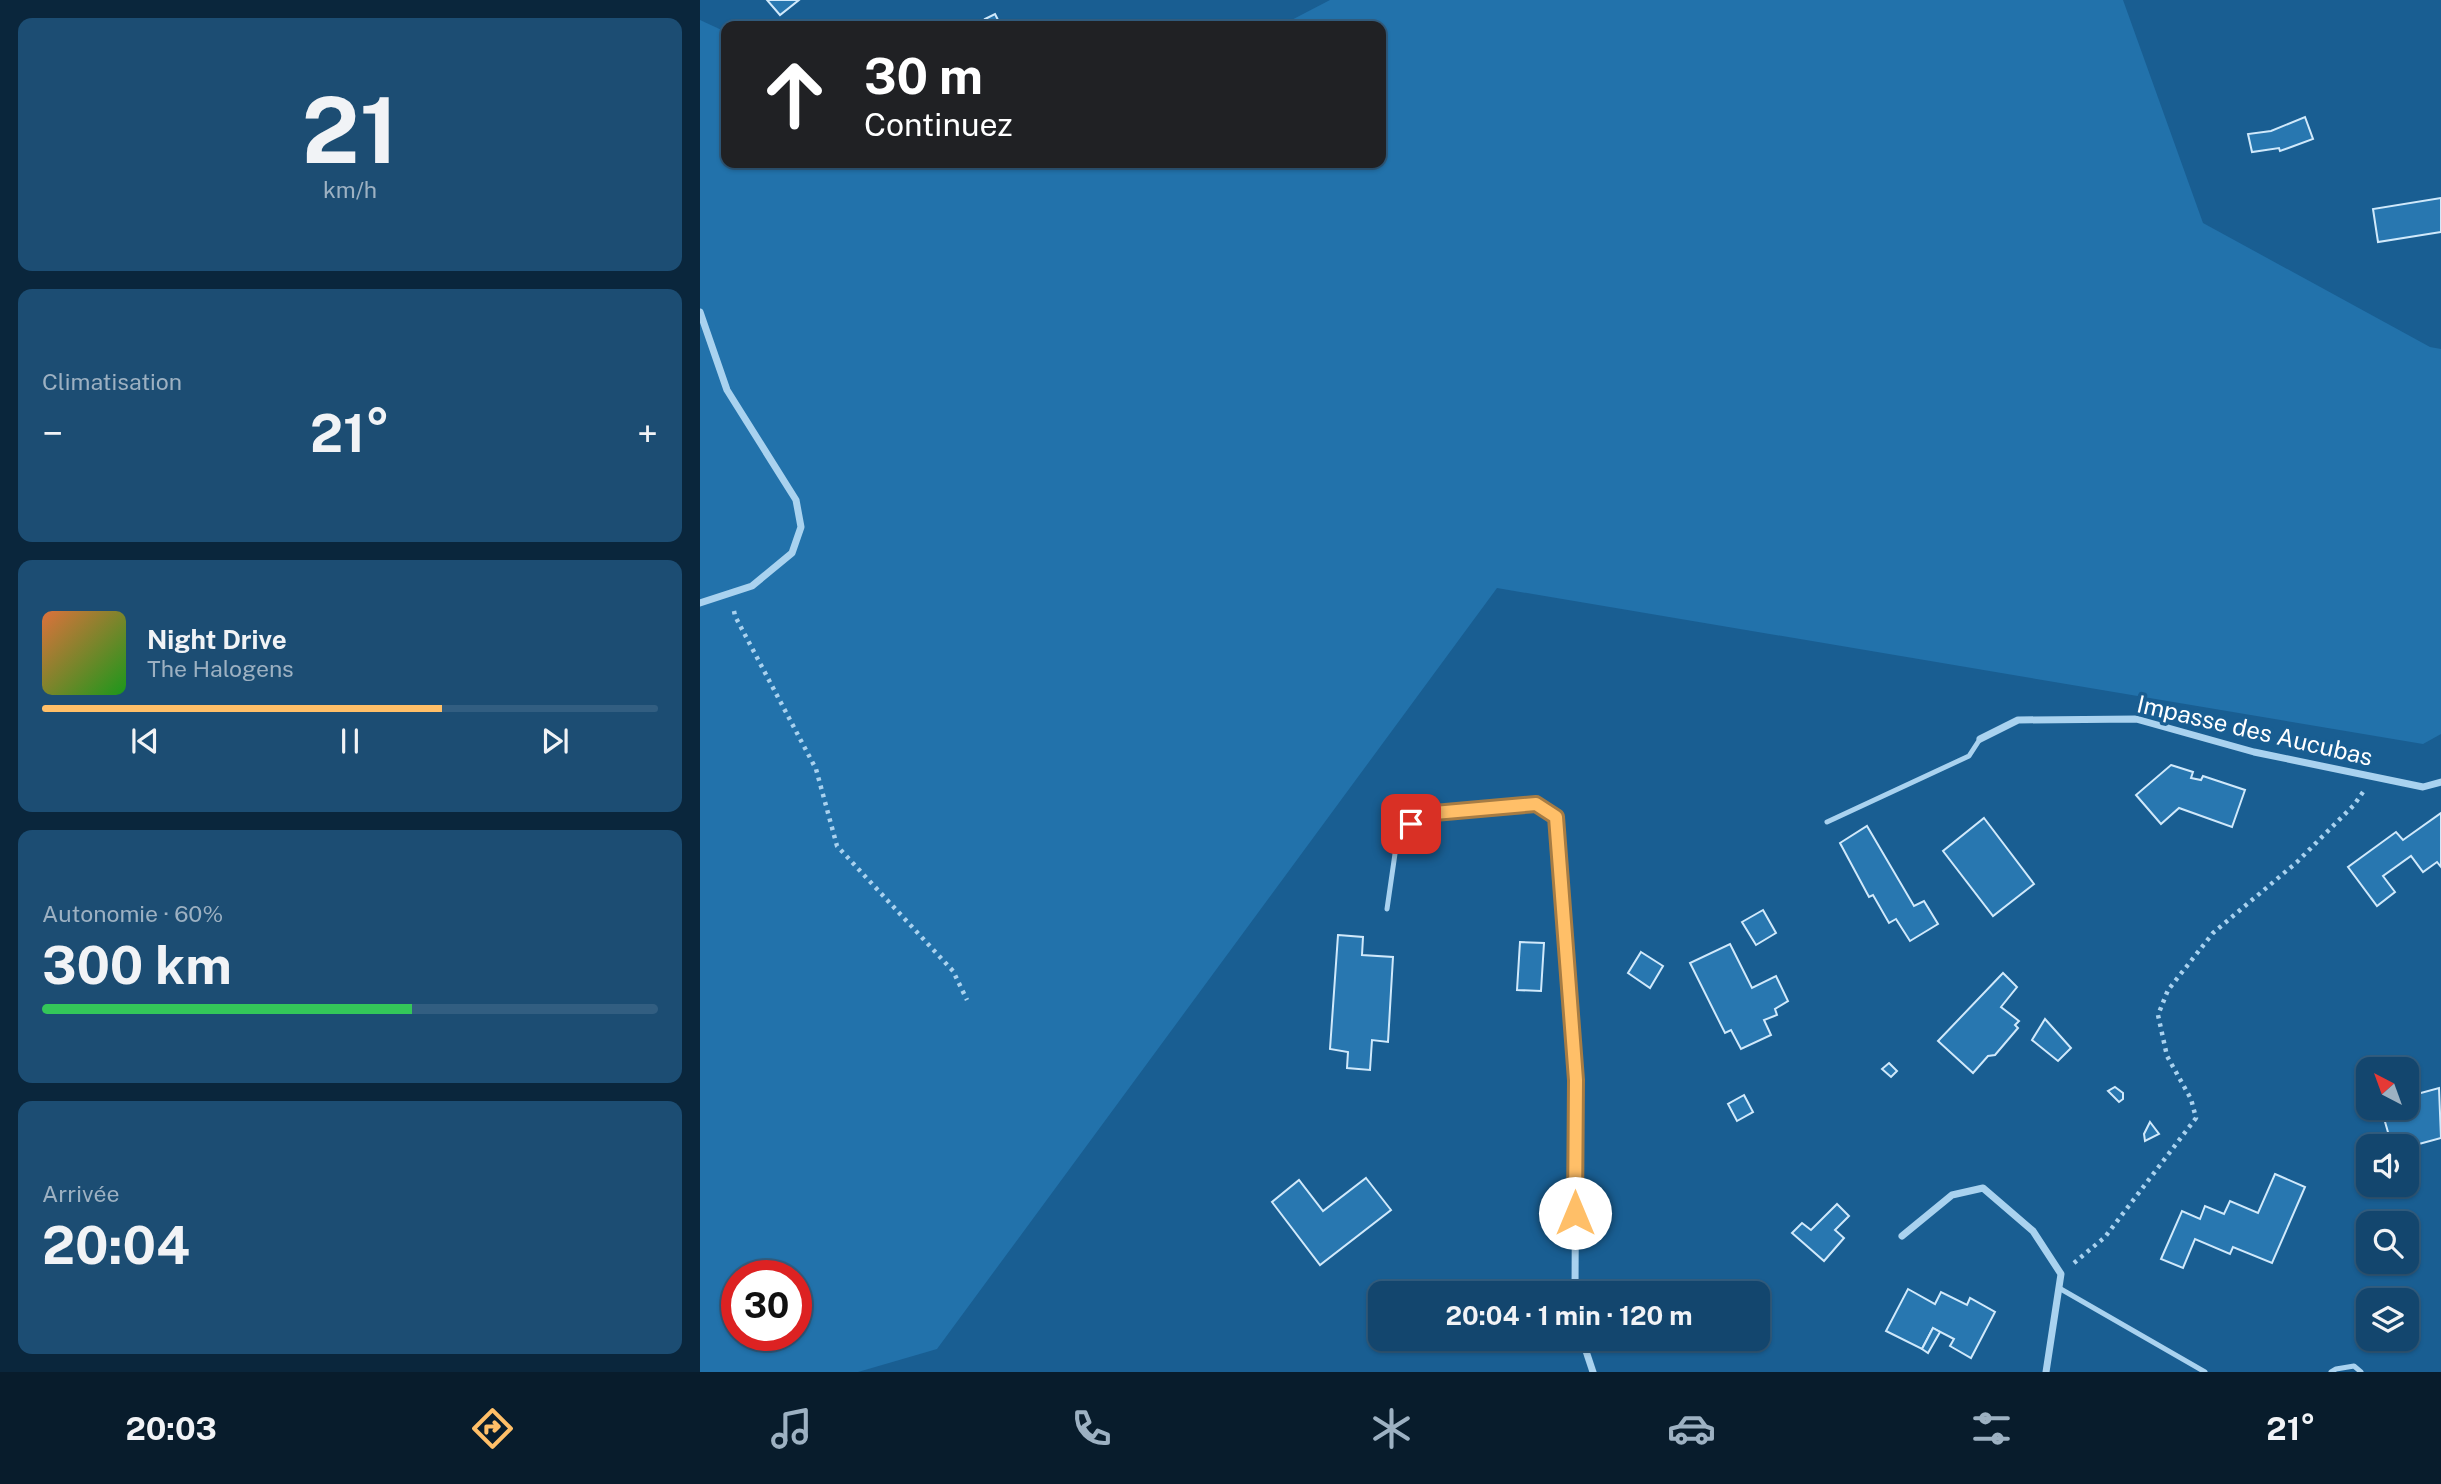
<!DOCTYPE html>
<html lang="fr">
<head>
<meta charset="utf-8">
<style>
	:root { --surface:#13466e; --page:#1c4d73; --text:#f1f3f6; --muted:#9db1c2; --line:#325e81; --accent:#ffbf68 }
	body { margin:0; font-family:"Public Sans",sans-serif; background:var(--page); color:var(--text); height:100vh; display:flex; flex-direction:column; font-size:26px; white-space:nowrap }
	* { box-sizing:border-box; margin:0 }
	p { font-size:23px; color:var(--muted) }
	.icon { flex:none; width:38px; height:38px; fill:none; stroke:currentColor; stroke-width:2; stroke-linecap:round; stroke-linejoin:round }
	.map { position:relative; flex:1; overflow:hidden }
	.panel { display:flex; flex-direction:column; gap:18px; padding:18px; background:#0a263c; width:700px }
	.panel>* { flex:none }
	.banner { position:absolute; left:21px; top:21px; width:665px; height:147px; border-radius:14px; box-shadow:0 2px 5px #0004,0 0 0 2px var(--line); background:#202124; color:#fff; overflow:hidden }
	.needle { width:46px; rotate:319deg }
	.buttons { position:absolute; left:1656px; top:1057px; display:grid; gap:14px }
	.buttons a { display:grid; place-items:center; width:63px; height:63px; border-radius:14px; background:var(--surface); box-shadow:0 2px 5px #0004,0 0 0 2px var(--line); font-size:35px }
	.speed { position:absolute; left:21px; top:1260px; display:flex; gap:14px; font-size:35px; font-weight:700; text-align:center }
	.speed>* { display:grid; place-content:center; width:91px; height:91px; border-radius:50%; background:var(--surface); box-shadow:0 2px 5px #0004,0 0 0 2px var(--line); line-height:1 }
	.speed .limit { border:10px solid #d22; background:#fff; color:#111 }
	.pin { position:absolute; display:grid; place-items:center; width:60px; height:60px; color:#fff; margin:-30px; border-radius:14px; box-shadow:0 4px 10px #0006 }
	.me { position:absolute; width:77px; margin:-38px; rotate:0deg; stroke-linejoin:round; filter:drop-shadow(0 0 5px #0008) }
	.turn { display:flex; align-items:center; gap:24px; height:147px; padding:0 28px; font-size:32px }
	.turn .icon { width:91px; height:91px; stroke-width:2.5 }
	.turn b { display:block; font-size:49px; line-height:60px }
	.big { font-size:52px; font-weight:700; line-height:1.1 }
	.panel .card { flex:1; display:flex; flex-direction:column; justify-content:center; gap:10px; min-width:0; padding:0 24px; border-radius:14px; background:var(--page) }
	.panel .dial { align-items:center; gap:0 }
	.dial b { font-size:91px; line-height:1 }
	.song { display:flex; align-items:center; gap:21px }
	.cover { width:84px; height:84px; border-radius:10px; background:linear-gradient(135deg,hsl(20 70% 55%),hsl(120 70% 35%)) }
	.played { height:7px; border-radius:4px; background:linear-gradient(90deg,var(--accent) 65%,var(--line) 65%) }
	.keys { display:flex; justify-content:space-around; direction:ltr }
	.heat { display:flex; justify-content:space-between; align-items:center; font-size:38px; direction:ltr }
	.charge { height:10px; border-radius:5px; background:linear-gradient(90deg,#34c759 60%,var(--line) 0) }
	.trip { position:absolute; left:668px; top:1281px; width:402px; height:70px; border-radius:14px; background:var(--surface); box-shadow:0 2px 5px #0004,0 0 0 2px var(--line); font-weight:700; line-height:70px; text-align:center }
	.menu { display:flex; height:112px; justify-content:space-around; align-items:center; background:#081c2c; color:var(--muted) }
	.menu .icon { width:49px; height:49px }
	.menu .on { color:var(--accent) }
	.menu b { font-size:32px; color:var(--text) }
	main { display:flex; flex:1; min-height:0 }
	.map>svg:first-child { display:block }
	.green { fill:#2272ab; fill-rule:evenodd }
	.building { fill:#2877b0; stroke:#d0e9fb; stroke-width:2 }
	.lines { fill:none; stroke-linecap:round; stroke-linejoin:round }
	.path { stroke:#a9d2ef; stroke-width:4.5; stroke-dasharray:3.5 5; stroke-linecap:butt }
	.service { stroke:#a9d2ef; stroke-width:5 }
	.minor { stroke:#a9d2ef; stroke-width:7 }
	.route-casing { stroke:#a67c44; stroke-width:18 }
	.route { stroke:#ffbf68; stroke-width:12 }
	.labels { text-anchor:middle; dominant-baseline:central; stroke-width:7; stroke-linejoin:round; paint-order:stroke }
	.street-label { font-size:24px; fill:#fff; stroke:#195e92 }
</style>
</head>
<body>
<main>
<section class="panel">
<div class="card dial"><b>21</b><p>km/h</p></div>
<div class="card"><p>Climatisation</p>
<div class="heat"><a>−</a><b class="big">21°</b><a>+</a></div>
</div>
<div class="card">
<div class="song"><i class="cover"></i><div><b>Night Drive</b><p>The Halogens</p></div></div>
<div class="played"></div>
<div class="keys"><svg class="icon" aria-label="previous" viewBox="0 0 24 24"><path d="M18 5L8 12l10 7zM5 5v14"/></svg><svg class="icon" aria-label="pause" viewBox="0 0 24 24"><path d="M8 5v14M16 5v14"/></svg><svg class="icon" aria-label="next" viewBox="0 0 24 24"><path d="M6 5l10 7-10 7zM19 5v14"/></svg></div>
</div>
<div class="card"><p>Autonomie · 60%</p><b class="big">300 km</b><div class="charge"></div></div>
<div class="card"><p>Arrivée</p><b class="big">20:04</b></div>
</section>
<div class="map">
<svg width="1741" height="1372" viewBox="0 0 1741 1372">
	<rect width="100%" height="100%" fill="#195e92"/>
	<!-- green -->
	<path class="green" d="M630,0H1423L1503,223L1730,347L1741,349V734L1723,744L797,588L237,1349L158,1372H0V20L26,32V163H681V26H580ZM37,1276H96V1335H37Z"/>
	<!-- building -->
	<g class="building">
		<path d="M67,0H99L80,15Z"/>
		<path d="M295,14L301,26H289L285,19Z"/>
		<path d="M1605,117L1613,139L1580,151L1579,148L1552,152L1548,134L1571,131Z"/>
		<path d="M1741,198V232L1678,242L1673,209Z"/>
		<path d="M1471,765L1493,772L1491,778L1501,780L1503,776L1545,790L1532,827L1479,808L1461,824L1436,795Z"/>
		<path d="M1741,813V867L1737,862L1723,872L1711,856L1683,876L1695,892L1677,906L1648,867L1696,832L1703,840Z"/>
		<path d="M1284,818L1334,884L1293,916L1243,851Z"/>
		<path d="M1167,826L1214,906L1224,901L1238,924L1210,941L1196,919L1189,923L1173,895L1169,897L1140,843Z"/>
		<path d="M1063,910L1076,933L1056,945L1042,922Z"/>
		<path d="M638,935L663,937L662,955L693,957L688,1042L672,1040L670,1070L647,1068L648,1052L630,1049Z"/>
		<path d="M820,942L844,943L841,991L817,990Z"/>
		<path d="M1030,944L1052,988L1076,976L1088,1001L1075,1009L1077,1015L1064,1020L1071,1035L1041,1049L1031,1030L1025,1033L990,963Z"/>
		<path d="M941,952L963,966L950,988L928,973Z"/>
		<path d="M1303,973L1317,987L1301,1007L1319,1021L1315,1025L1318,1028L1295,1055L1288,1056L1273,1073L1238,1041Z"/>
		<path d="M1345,1019L1371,1048L1358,1061L1332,1040Z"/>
		<path d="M1189,1063L1197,1071L1191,1077L1182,1069Z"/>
		<path d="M1415,1087L1423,1093V1099L1419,1102L1408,1091Z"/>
		<path d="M1739,1088L1741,1138L1708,1147L1710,1157H1706V1146H1692L1681,1108H1706V1097Z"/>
		<path d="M1044,1095L1053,1112L1037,1121L1028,1104Z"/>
		<path d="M1450,1122L1459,1134L1445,1141L1444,1134Z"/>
		<path d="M1575,1174L1605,1187L1572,1263L1533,1247L1530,1254L1495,1239L1483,1268L1461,1259L1482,1211L1500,1219L1505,1206L1524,1214L1530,1201L1558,1213Z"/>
		<path d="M666,1178L691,1210L620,1265L572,1202L599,1180L623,1211Z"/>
		<path d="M1137,1204L1149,1216L1135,1230L1144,1238L1124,1261L1092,1233L1102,1223L1111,1230Z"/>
		<path d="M1208,1289L1235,1304L1241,1292L1267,1305L1270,1298L1295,1312L1271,1358L1250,1346L1254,1339L1233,1328L1222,1349L1186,1331Z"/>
		<path d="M1233,1328L1240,1332L1228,1353L1222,1349Z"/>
	</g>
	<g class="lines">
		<!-- path -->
		<g class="path">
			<path d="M34,611L35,616L116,769L137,846L253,971L267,1000"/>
			<path d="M1374,1263L1405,1237L1496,1118L1491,1099L1467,1056L1458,1015L1468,990L1513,933L1597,862L1654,805L1663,792"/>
		</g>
		<!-- service -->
		<g class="service">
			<path d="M1127,822L1269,756L1280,739"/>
			<path d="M687,909L698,833L723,814L836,804L856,817L876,1079"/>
			<path d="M1359,1288L1505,1372"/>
			<path d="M1631,1372L1636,1369L1654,1366L1661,1372"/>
		</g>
		<!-- minor -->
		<g class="minor">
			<path d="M0,312L27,390L96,500L101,527L92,553L52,586L0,603"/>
			<path d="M1280,739L1318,720L1436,719L1554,752L1723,787L1741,782"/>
			<path d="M1202,1236L1252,1195L1283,1188L1333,1231L1361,1274L1346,1372"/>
			<path d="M875,1293L876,1079"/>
			<path d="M882,1339L893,1372"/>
		</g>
	</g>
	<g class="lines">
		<defs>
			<path id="route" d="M711,824L723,814L836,804L856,817L876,1080L875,1213"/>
		</defs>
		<!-- route casing -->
		<use href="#route" class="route-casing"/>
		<!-- route -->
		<use href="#route" class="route"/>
	</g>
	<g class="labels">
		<!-- street labels -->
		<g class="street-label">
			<text transform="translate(1555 730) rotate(13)">Impasse des Aucubas</text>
		</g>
	</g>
</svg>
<div class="buttons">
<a><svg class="needle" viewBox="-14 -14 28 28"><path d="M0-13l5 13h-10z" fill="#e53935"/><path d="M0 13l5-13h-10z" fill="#9db1c2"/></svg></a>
<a><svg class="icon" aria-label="sound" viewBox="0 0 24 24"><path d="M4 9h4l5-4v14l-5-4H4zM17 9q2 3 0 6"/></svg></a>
<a><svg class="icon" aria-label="search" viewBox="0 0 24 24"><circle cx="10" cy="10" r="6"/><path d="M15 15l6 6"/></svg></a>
<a><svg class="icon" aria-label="layers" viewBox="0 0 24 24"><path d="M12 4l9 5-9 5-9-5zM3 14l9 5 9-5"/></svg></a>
</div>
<div class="speed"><div class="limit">30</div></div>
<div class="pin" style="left:711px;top:824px;background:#d93025"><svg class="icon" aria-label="arrive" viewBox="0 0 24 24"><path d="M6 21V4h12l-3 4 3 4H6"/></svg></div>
<svg class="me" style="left:875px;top:1213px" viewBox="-20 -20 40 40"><circle r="19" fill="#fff"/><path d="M0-13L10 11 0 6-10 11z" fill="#ffbf68"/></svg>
<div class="trip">20:04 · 1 min · 120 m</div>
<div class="banner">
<div class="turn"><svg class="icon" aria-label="ahead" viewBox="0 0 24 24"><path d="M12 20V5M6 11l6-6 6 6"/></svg><div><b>30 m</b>Continuez</div></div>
</div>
</div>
</main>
<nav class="menu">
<b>20:03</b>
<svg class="icon on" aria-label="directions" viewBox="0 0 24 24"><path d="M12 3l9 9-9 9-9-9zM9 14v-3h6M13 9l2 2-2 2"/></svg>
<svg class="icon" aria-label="music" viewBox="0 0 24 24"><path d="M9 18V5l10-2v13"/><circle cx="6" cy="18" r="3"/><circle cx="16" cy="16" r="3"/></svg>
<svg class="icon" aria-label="phone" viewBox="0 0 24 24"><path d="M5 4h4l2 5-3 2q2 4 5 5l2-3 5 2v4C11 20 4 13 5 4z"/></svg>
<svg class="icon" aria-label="climate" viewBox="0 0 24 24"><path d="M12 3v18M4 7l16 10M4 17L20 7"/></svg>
<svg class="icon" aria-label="car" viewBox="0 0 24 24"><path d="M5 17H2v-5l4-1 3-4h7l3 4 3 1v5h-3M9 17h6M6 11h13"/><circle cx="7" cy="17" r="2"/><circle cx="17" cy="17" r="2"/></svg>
<svg class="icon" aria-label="filters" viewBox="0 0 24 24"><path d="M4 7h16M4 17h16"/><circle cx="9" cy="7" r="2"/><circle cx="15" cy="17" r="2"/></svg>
<b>21°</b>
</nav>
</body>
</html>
